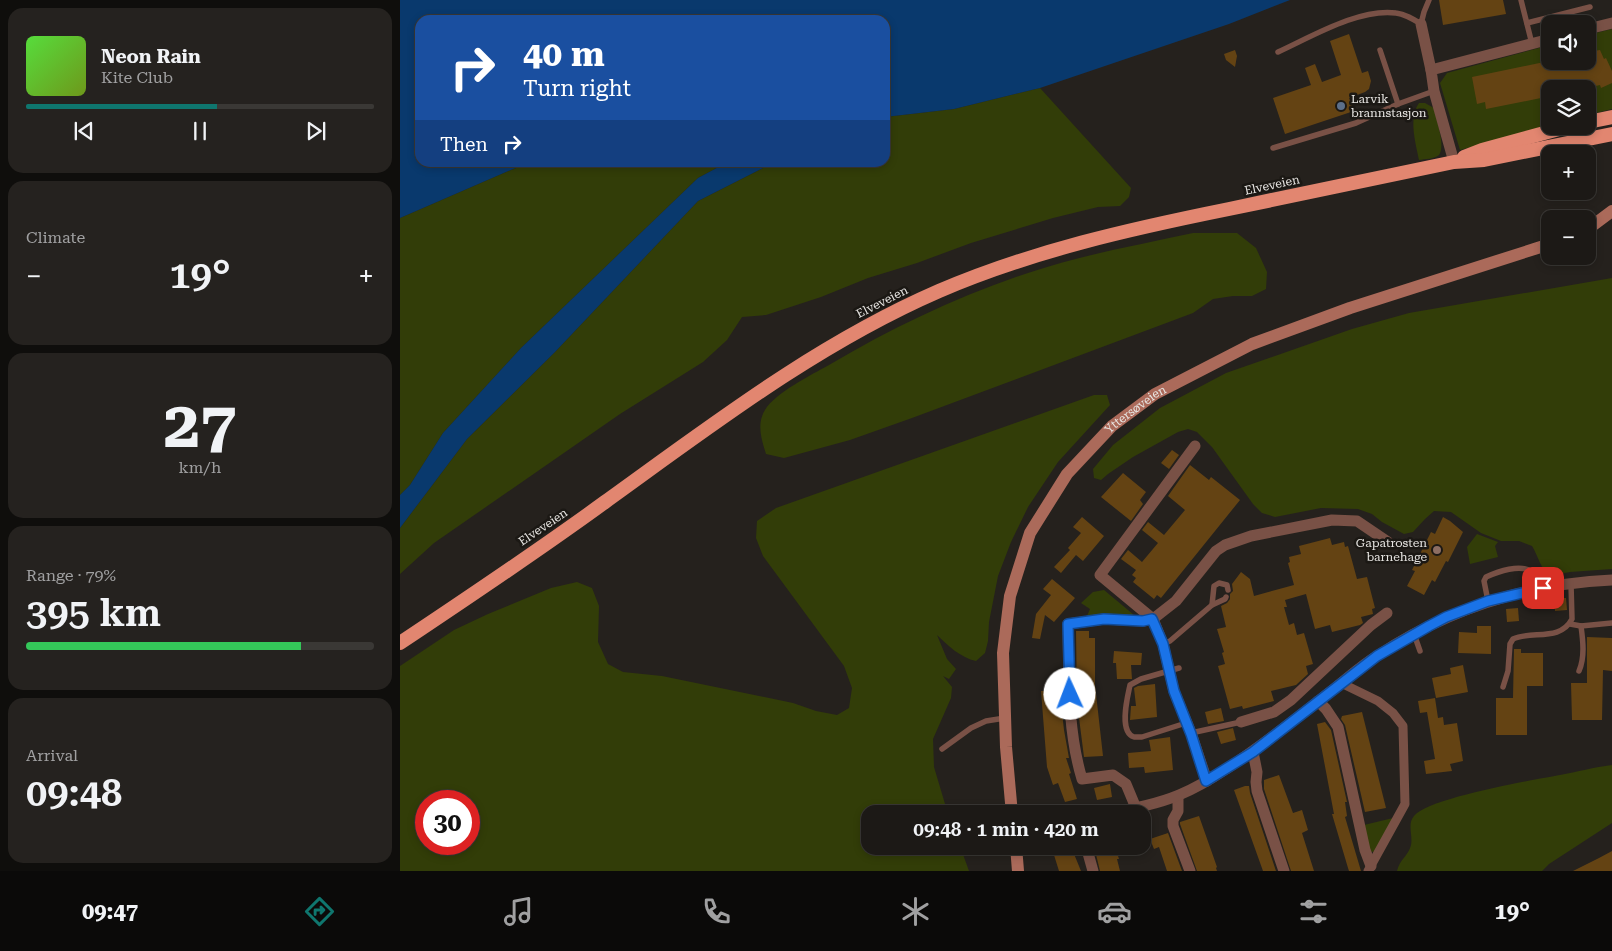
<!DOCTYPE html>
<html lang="en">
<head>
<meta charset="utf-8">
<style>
	:root { --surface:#1c1916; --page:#25221f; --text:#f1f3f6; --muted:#a0a0a1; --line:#3a3835; --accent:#0f766e }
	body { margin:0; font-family:"Roboto Serif",serif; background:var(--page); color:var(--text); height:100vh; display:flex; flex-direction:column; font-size:19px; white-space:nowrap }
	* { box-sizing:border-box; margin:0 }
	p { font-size:16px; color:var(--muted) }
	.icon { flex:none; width:28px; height:28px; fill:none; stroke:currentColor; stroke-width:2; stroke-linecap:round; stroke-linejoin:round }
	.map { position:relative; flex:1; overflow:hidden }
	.drawer { display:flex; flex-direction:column; gap:8px; padding:8px; background:#0f0e0c; width:400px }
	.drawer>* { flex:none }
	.top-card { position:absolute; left:15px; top:15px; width:475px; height:152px; border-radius:15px; box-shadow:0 2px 8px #0003,0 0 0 1px var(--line); background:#1a4fa0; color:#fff; overflow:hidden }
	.tools { position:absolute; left:1141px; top:15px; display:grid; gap:10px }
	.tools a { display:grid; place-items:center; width:55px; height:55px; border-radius:10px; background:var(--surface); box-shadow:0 2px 8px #0003,0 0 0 1px var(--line); font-size:25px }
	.speed { position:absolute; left:15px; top:790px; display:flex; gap:10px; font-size:25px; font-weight:700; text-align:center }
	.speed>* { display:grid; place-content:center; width:65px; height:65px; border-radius:50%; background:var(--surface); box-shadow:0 2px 8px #0003,0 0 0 1px var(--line); line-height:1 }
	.speed .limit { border:8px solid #d22; background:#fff; color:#111 }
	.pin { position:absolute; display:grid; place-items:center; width:42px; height:42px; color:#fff; margin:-21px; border-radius:10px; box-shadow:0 2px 8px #0006 }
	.me { position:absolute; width:55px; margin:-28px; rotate:358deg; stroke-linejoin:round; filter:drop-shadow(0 0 4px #0008) }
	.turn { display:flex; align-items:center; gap:18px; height:105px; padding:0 25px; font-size:22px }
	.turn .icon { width:65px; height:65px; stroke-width:2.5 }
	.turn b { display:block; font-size:35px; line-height:42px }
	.then { display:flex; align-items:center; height:48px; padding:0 25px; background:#0003; gap:10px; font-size:19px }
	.big { font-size:38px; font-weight:600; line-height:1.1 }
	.drawer .tile { flex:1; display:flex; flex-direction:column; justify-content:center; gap:8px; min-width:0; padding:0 18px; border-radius:15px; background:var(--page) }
	.drawer .dial { align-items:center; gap:0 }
	.dial b { font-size:65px; line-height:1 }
	.song { display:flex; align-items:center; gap:15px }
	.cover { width:60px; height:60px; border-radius:8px; background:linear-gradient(135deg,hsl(110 70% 55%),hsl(80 70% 35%)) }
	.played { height:5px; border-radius:2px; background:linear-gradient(90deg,var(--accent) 55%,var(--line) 55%) }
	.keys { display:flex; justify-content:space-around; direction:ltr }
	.heat { display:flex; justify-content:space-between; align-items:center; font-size:28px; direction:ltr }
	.charge { height:8px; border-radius:4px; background:linear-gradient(90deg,#34c759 79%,var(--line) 0) }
	.trip { position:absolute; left:461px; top:805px; width:290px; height:50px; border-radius:15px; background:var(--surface); box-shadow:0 2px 8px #0003,0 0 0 1px var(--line); font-weight:600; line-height:50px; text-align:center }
	.dock { display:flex; height:80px; justify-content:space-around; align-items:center; background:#0b0a09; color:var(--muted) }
	.dock .icon { width:35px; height:35px }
	.dock .selected { color:var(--accent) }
	.dock b { font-size:22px; color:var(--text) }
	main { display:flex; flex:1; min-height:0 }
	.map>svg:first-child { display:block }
	.green { fill:#323d08; fill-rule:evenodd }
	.water { fill:#09396d }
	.building { fill:#644313 }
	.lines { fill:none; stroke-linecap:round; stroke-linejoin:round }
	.service { stroke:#795146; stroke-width:5.5 }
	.pedestrian { stroke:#795146; stroke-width:9 }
	.minor { stroke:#795146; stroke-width:11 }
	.secondary { stroke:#ab6a5a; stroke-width:12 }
	.trunk { stroke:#e28670; stroke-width:14 }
	.route-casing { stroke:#114b97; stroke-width:12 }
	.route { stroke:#1a73e8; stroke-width:9 }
	.service-dot { fill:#5c6f8a; stroke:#1b1814; stroke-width:2 }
	.education-dot { fill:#8d6e63; stroke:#1b1814; stroke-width:2 }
	.labels { text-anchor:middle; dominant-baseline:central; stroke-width:5; stroke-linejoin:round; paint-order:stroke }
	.poi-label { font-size:12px; fill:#e8e6e3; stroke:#1b1814; text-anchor:start }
	.street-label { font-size:12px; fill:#e8e6e3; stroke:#1b1814 }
</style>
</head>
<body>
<main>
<section class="drawer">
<div class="tile">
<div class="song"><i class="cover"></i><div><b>Neon Rain</b><p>Kite Club</p></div></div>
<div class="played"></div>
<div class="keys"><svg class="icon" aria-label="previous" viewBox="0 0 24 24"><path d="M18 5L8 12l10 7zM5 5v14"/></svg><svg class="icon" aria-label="pause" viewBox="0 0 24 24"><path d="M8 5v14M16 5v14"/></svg><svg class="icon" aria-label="next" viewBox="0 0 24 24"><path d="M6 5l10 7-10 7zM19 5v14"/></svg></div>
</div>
<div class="tile"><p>Climate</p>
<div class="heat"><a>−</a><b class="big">19°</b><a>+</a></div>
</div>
<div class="tile dial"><b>27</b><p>km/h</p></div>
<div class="tile"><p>Range · 79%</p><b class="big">395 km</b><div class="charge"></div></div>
<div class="tile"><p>Arrival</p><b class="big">09:48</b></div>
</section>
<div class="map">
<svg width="1212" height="871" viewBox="0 0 1212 871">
	<rect width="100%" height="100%" fill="#25211d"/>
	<!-- green -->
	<g class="green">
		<path d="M1212,29V109L1188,115V89H1150V126L1060,150L1040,83L1047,73L1150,45V61H1188V35Z"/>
		<path d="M640,88L731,188L729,197L720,206L698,207L653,218L571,243L517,263L468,278L421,297L366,315L342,317L327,340L303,362L220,414L34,543L0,574V528L67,439L155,352L298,201L373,163L485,162V117L554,109Z"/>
		<path d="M1019,103H1025L1034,108C1036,118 1046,147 1039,155C1035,159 1025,159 1019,160C1016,144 1008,118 1019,103Z"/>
		<path d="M127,163H326L298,178L121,348L43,433L10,485L0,495V218Z"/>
		<path d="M793,233H837L856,248L867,272L866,289L852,296H833L813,299L793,313L512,418L450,440L384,458L366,454C362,441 356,424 365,410C375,393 411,375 429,365C492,328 558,296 628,273C681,255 738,245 793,233Z"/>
		<path d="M1212,278V569L1170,572L1149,576C1141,569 1138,556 1132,546L1119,541H1101L1081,533L1051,512L1034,511L1025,519L1013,532L1004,534L982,522L972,514L958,509L921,508L875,517L862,513L853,504L812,447L797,432L788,429L778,432L733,457L708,474L701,480L694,478L693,469L713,445L760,408L826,373L952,329L1009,313Z"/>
		<path d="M694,395H707L710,405L658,462L628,507L611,542L598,576L589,622L588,641L585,653L576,661C561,658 547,645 537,635L547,659L556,669L549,679L543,676L552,687L551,698L533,739L534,767L548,814H470V846H560L569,871H0V666L54,630L88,614L151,588L177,582L192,588L199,606L198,642L208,664L223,672L262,676L330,690L393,703L416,711L437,715L449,708L452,688L444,666L363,556L356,538L357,521L376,508ZM26,801H69V844H26Z"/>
		<path d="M1077,534L1098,542L1095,546L1098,557L1070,564L1067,547Z"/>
		<path d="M704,590L734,615L687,616L690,609L681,603L693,592Z"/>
		<path d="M1212,765V823L1149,864L1142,871H997C999,860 1009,855 1011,845C1013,835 1007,824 1014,816C1028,798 1133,780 1160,775C1177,772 1194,767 1212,765Z"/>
		<path d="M993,818L976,851L973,852L969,851L964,825Z"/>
	</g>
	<!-- water -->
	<g class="water">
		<path d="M0,0H890L829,24L640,88L554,109L485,117V20H20V162L127,163L0,218Z"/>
		<path d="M326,163H373L298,201L155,352L67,439L0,528V495L10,485L43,433L121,348L298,178Z"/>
	</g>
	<!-- building -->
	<g class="building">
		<path d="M1039,0H1103L1106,14L1043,25Z"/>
		<path d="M949,34L962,73L968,71L971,81L969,89L965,92L949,98L954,111L885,134L873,98L911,85L905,68L915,64L922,82L941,75L930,41Z"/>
		<path d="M835,50L837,56L835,67L826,60L824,54Z"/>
		<path d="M1200,50L1204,59L1206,58L1212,71V83L1201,88L1200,85L1183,89H1140L1141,98L1086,109L1085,102L1077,104L1072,77L1149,61H1188V52Z"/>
		<path d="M772,450L779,455L769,469L761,463Z"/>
		<path d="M790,465L809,480L811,477L840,500L761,598L757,595L754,599L733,582L736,578L732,575L736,570L721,559L728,550L742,562L758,543L742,530L748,522L764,535L785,510L768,496Z"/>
		<path d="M723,473L746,492L740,500L743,504L731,521L701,497Z"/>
		<path d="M682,517L704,536L683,561L676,555L661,573L654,567L670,550L668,548L681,533L673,527Z"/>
		<path d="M1043,517L1050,521L1063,532L1048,562L1046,561L1035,582L1032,580L1024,595L1007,586L1015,571L1012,570L1031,532L1035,534Z"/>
		<path d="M930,538L932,545L944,542L945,547L948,546L957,579L967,577L975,608L972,609L973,614L961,617L963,623L960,625L932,632L930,625L915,629L906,594L885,600L887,607H884L889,625L894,623L897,635L904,633L913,664L906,666L908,674L896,685L871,691L874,701L843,709L842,706L830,709L818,666L825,664L822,653L824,652L817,629L826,627L821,606L827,603L830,599V594L833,591L832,584L841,572L850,579L854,596L894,585L888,563L890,562L889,557L901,554L899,546Z"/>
		<path d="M652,579L675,598L654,622L645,615L640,639L632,638L636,614L651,595L643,589Z"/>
		<path d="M1154,598H1166L1167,610L1155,611Z"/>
		<path d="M1118,608L1119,621L1107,622L1106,609Z"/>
		<path d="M1077,626H1091V654L1058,653L1059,632L1077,633Z"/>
		<path d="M676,631H689V638H695V685L703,756L684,757L677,702Z"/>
		<path d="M1187,637L1212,638V671L1203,670L1202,720H1172L1171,683H1187Z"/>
		<path d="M1114,649H1121V653H1143V686H1127V735H1096V698H1113Z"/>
		<path d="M714,651L742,653L741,665H731L732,679H717L716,663H713Z"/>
		<path d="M1063,665L1068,692L1036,698L1032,678L1051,674L1050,668Z"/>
		<path d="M658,677L664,730L669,758H666L671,773L669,774L677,799L665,802L658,783L653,785L647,767L641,691H650L649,678Z"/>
		<path d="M755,684L757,717L730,720L731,706H736L734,688L738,686Z"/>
		<path d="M1035,698L1038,718L1043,717L1044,725L1057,723L1063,761L1050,764L1052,771L1026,774L1024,761L1035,759L1027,712L1020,713L1018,701Z"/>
		<path d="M821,708L824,721L808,724L805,712Z"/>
		<path d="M962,712L986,808L965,812L945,725L941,719L942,716Z"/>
		<path d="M925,722L931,730L947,802H945L947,816L945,817L961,871H949L948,868L932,814H934L917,724Z"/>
		<path d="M833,728L836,740L821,744L817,732Z"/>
		<path d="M770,737L773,770L745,773L744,767L729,768L728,753L751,751L749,740Z"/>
		<path d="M879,775L893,813L902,810L908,830L902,833L914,871H891L864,789V780Z"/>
		<path d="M710,784L712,797L697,800L694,788Z"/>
		<path d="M845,786H849L850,793L876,871H863L834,790Z"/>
		<path d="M799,816L817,867L816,868L817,871H797L780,824V822Z"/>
		<path d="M768,833L782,871H767L759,847L754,849L750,839Z"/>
		<path d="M694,846H715L719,859H717L720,871H700Z"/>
		<path d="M672,849L681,871H659L654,855Z"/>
		<path d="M1212,851V871H1173L1199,858Z"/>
	</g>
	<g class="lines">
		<!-- service -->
		<g class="service">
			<path d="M1121,0L1132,44"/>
			<path d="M1127,23L1190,7"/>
			<path d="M980,50L998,104"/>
			<path d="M878,52C911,37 959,8 996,13C1005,14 1013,19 1021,24L1024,12L1029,0"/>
			<path d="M873,148L956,123L998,104L1034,91"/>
			<path d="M1088,601L1084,581L1086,577C1097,572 1121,563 1132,572C1137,576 1140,583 1143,588"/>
			<path d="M812,605L814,586L819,583L827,585L828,590"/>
			<path d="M1170,624L1181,626L1212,623"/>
			<path d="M1014,634L1020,651"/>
			<path d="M763,644L770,641L812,605L825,599L826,597"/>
			<path d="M779,668L741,679L730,685C728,695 718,732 734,737C735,737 741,737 742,737L786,723"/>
			<path d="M1179,671C1185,657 1183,641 1181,626"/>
			<path d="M1103,687L1108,671L1110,644L1113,639C1132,630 1160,642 1172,619L1171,584"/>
			<path d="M791,733L841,722"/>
			<path d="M542,749L571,728L586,721L605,718"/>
		</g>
		<!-- pedestrian -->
		<path class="pedestrian" d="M941,683L978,701L993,713L1003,726L1005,804L968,871"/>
		<!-- minor -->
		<g class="minor">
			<path d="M1021,24L1031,70"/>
			<path d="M1188,29L1212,23"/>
			<path d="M1054,162L1034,91L1031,70L1150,39"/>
			<path d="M795,446L700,575L753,619L763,644L774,691L791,733L807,781"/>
			<path d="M918,701L926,709L938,727L965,850L971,866"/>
			<path d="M841,722L874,712L891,700L971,625L987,613"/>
			<path d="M853,752L857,772L856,782L857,791L884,871"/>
			<path d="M778,796V811L773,820V826L790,871"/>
			<path d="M736,808L726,784L713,775L682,779C667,729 669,676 668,624L704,619L743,621L753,619L776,601L816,551L825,545L851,536L932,520L957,521L988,542"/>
			<path d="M702,814C728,810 755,805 779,795C796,788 811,779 826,769C864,745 899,716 935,688C949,677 962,665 977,656C1049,608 1126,584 1212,580"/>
			<path d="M686,846L693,871"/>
		</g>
		<!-- secondary -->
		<g class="secondary">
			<path d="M1188,229L1212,211"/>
			<path id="s1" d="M612,814L606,747L603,653L610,596L630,533L667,474L712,426L755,394L852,344L950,308L1150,244"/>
			<path d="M616,846L618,871"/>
		</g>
		<!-- trunk -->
		<g class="trunk">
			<path d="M1188,122L1212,117"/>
			<path d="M1064,157L1082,150L1170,126"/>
			<path d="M0,643C69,597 138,551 205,502C312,425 417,344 539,291C632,251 730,229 829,209C904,193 979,177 1054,162L1084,160L1212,134"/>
		</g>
	</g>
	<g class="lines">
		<defs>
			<path id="route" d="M670,694L668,624L704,619L743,621L752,619L763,644L774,691L791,734L806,781L853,752L977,656L1029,626L1046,617L1088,601L1143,588"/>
		</defs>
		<!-- route casing -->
		<use href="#route" class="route-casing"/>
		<!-- route -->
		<use href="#route" class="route"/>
	</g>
	<!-- markers -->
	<circle class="service-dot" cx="941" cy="106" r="5"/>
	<circle class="education-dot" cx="1037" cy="550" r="5"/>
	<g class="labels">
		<!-- poi labels -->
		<g class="poi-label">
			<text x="951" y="99">Larvik<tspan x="951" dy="14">brannstasjon</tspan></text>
			<text x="1027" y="543" text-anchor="end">Gapatrosten<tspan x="1027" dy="14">barnehage</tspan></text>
		</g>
		<!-- street labels -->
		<g class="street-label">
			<text transform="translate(872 185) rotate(-12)">Elveveien</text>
			<text transform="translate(482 302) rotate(-27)">Elveveien</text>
			<text stroke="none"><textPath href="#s1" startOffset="449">Yttersøveien</textPath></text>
			<text transform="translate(143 527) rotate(-34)">Elveveien</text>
		</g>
	</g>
</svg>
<div class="tools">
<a><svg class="icon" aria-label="sound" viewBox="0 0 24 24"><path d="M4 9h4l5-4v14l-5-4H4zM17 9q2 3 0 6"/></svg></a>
<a><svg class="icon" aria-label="layers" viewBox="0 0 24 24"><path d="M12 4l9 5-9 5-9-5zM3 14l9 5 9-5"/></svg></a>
<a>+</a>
<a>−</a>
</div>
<div class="speed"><div class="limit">30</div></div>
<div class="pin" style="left:1143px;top:588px;background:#d93025"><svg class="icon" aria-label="arrive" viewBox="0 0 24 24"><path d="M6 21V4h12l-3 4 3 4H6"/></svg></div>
<svg class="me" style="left:670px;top:694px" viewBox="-20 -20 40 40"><circle r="19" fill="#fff"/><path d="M0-13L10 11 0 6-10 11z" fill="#1a73e8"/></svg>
<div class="trip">09:48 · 1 min · 420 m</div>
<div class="top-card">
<div class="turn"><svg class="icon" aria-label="right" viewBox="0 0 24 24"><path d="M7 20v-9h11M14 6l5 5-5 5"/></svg><div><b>40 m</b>Turn right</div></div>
<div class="then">Then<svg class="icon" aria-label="right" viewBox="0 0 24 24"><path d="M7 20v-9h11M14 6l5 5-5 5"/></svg></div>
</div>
</div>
</main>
<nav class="dock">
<b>09:47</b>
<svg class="icon selected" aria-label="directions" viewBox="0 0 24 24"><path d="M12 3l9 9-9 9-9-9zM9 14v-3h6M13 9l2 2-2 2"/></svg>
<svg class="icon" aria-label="music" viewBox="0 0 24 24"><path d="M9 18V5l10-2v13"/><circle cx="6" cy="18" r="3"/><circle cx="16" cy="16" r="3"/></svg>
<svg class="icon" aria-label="phone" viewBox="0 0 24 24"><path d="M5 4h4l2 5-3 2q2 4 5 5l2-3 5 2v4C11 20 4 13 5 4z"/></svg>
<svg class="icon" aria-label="climate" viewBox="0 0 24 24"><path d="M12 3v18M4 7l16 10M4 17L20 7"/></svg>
<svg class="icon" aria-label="car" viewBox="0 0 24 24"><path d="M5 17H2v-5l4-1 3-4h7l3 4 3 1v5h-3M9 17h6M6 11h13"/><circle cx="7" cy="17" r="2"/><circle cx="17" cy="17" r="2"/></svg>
<svg class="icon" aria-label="filters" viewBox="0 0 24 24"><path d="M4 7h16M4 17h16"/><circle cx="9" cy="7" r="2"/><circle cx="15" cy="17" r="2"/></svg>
<b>19°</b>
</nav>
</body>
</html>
